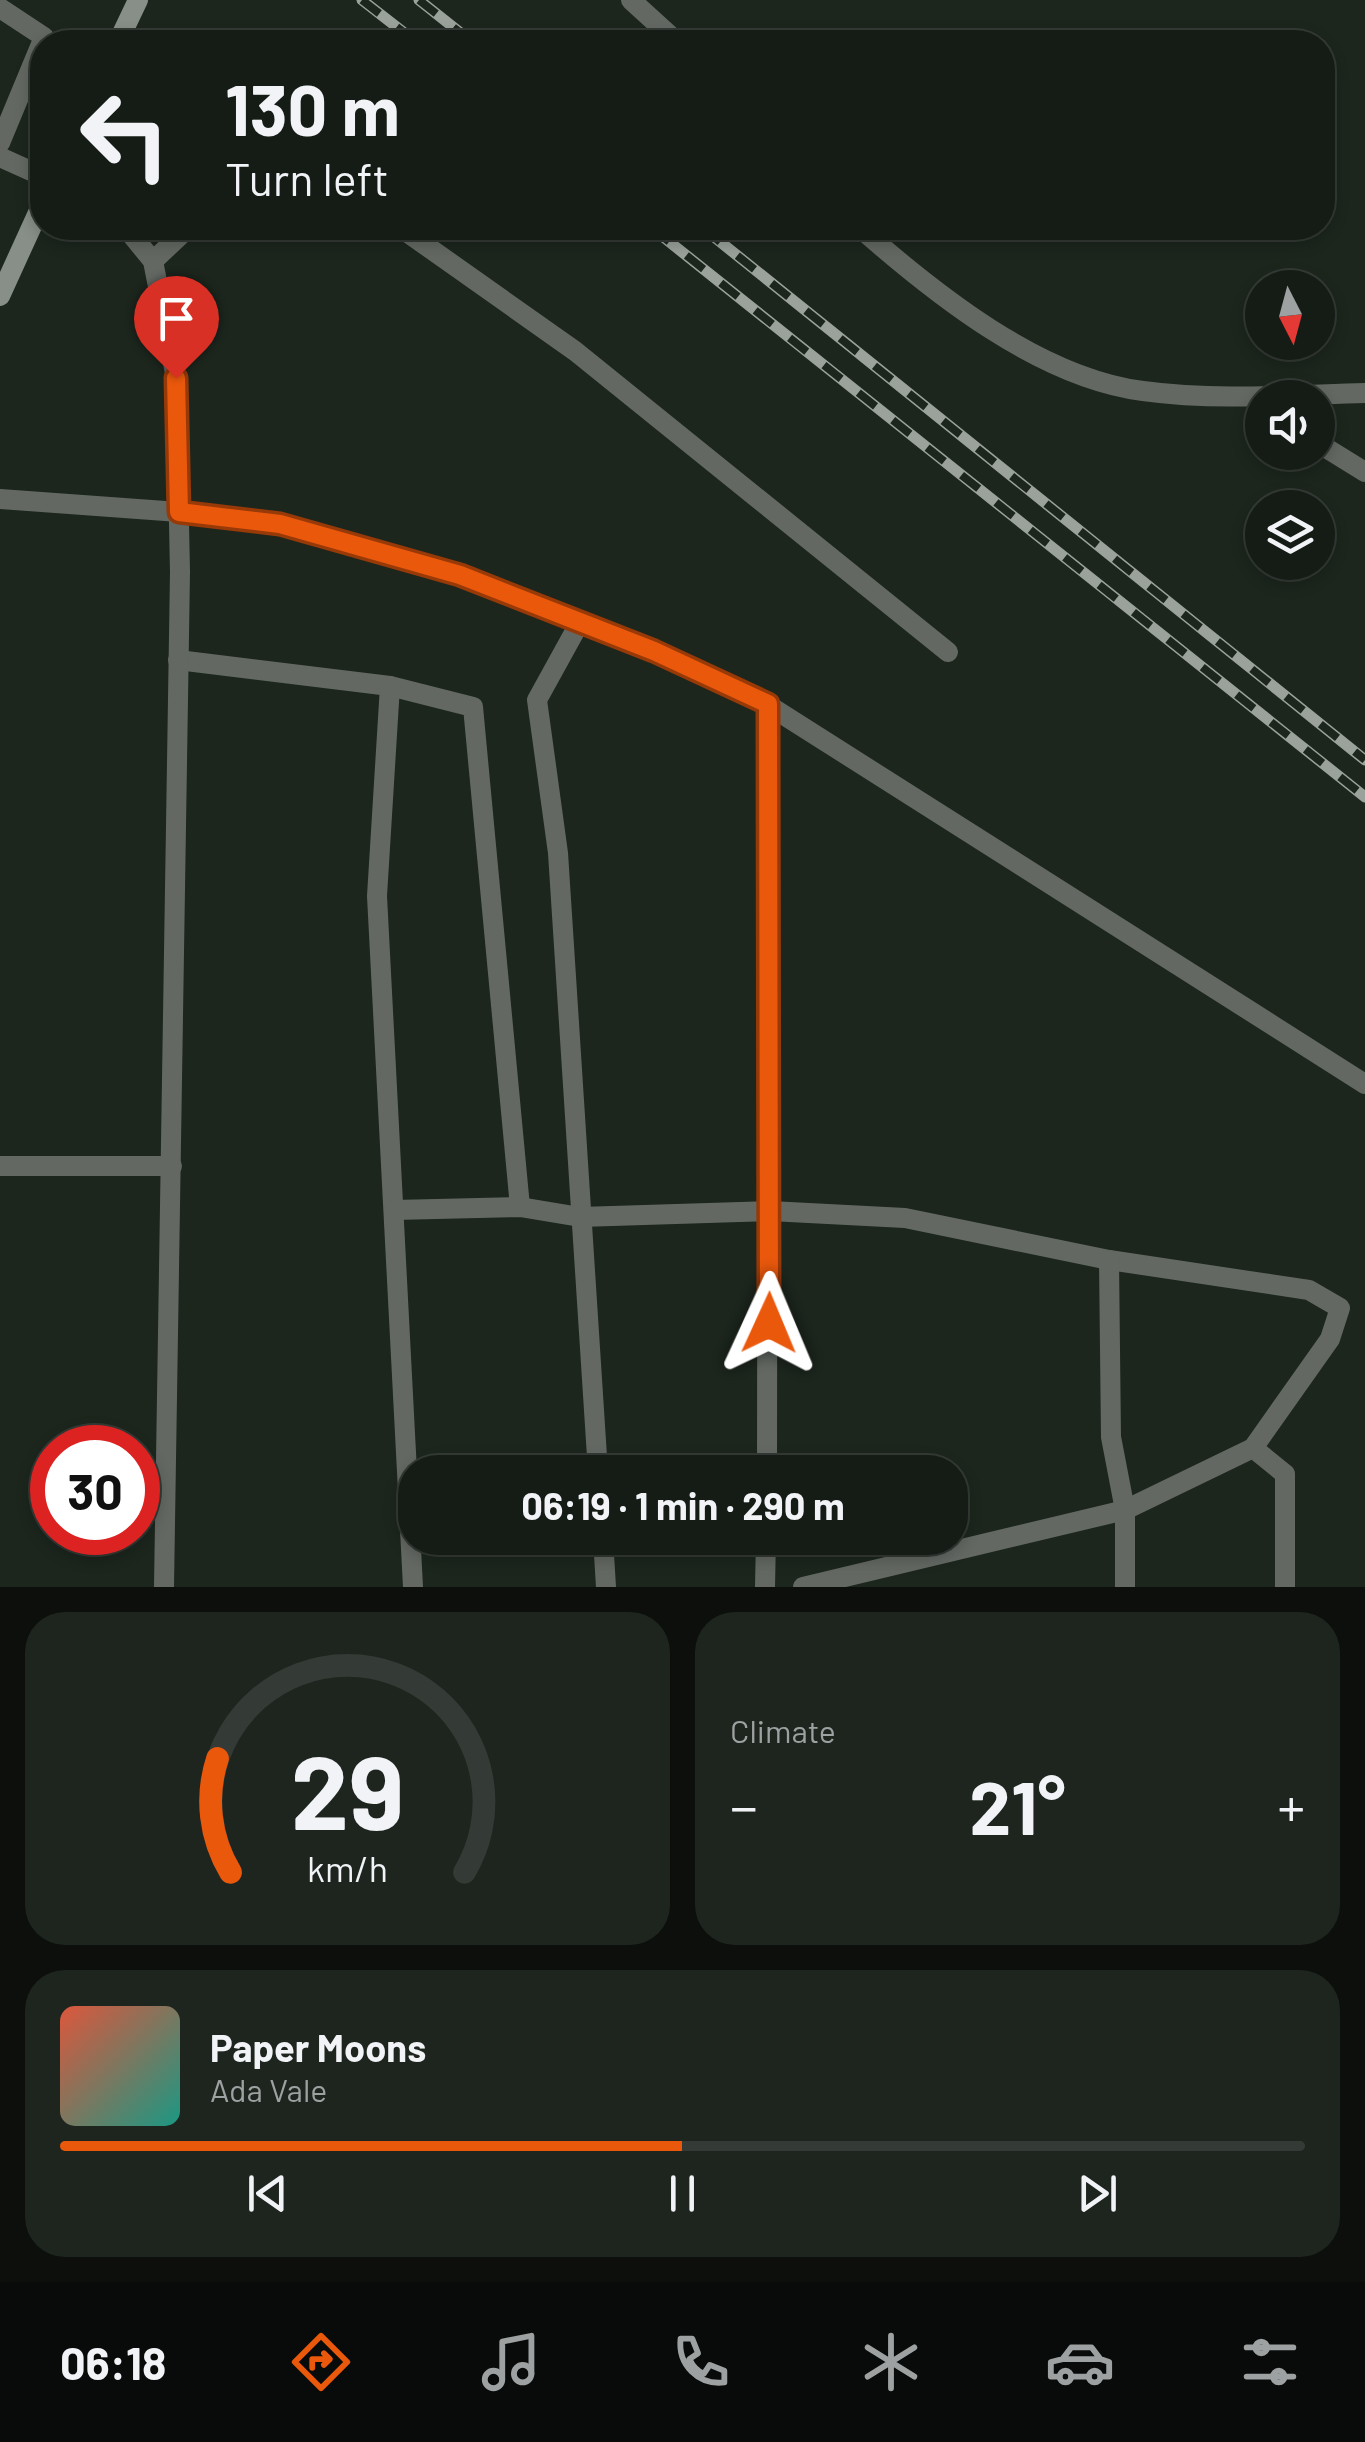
<!DOCTYPE html>
<html lang="en">
<head>
<meta charset="utf-8">
<style>
	:root { --surface:#151c16; --page:#1e251f; --text:#f1f3f6; --muted:#9da1a1; --line:#343a35; --accent:#ea580c }
	body { margin:0; font-family:Barlow,sans-serif; background:var(--page); color:var(--text); height:100vh; display:flex; flex-direction:column; font-size:38px; white-space:nowrap }
	* { box-sizing:border-box; margin:0 }
	p { font-size:32px; color:var(--muted) }
	.icon { flex:none; width:55px; height:55px; fill:none; stroke:currentColor; stroke-width:2; stroke-linecap:round; stroke-linejoin:round }
	.map { position:relative; height:1587px; overflow:hidden }
	.sheet { display:flex; flex-direction:column; gap:25px; padding:25px; background:#0c0f0c; flex:1 }
	.sheet>* { flex:none }
	.banner { position:absolute; left:30px; top:30px; width:1305px; height:210px; border-radius:40px; box-shadow:0 5px 15px #0003,0 0 0 2px var(--line); background:#151c16; color:var(--text); overflow:hidden }
	.needle { width:65px; rotate:174deg }
	.buttons { position:absolute; left:1245px; top:270px; display:grid; gap:20px }
	.buttons a { display:grid; place-items:center; width:90px; height:90px; border-radius:50%; background:var(--surface); box-shadow:0 5px 15px #0003,0 0 0 2px var(--line); font-size:50px }
	.speed { position:absolute; left:30px; top:1425px; display:flex; gap:20px; font-size:50px; font-weight:700; text-align:center }
	.speed>* { display:grid; place-content:center; width:130px; height:130px; border-radius:50%; background:var(--surface); box-shadow:0 5px 15px #0003,0 0 0 2px var(--line); line-height:1 }
	.speed .limit { border:15px solid #d22; background:#fff; color:#111 }
	.pin { position:absolute; display:grid; place-items:center; width:85px; height:85px; color:#fff; margin:-102px -42px; border-radius:50% 50% 50% 0; rotate:-45deg; box-shadow:0 0 10px #0007 }
	.pin .icon { rotate:45deg }
	.me { position:absolute; width:110px; margin:-55px; rotate:1deg; stroke-linejoin:round; filter:drop-shadow(0 0 8px #0008) }
	.turn { display:flex; align-items:center; gap:35px; height:210px; padding:0 30px; font-size:45px }
	.turn .icon { width:130px; height:130px; stroke-width:2.5 }
	.turn b { display:block; font-size:70px; line-height:85px }
	.big { font-size:75px; font-weight:700; line-height:1.1 }
	.sheet .tile { flex:1; display:flex; flex-direction:column; justify-content:center; gap:15px; min-width:0; padding:0 35px; border-radius:40px; background:var(--page) }
	.sheet .dial { align-items:center; gap:0 }
	.dial svg { height:260px; overflow:visible; fill:none; stroke:var(--line); stroke-width:7; stroke-linecap:round; text-anchor:middle }
	.dial text { fill:var(--text); stroke:none }
	.song { display:flex; align-items:center; gap:30px }
	.cover { width:120px; height:120px; border-radius:15px; background:linear-gradient(135deg,hsl(10 70% 55%),hsl(170 70% 35%)) }
	.played { height:10px; border-radius:5px; background:linear-gradient(90deg,var(--accent) 50%,var(--line) 50%) }
	.keys { display:flex; justify-content:space-around; direction:ltr }
	.heat { display:flex; justify-content:space-between; align-items:center; font-size:55px; direction:ltr }
	.sheet .tiles { flex:1; display:grid; gap:25px; grid-template-columns:1fr 1fr }
	.tile:last-child { grid-column:span 2 }
	.trip { position:absolute; left:398px; top:1455px; width:570px; height:100px; border-radius:40px; background:var(--surface); box-shadow:0 5px 15px #0003,0 0 0 2px var(--line); font-weight:700; line-height:100px; text-align:center }
	.menu { display:flex; height:160px; justify-content:space-around; align-items:center; background:#080b09; color:var(--muted) }
	.menu .icon { width:70px; height:70px }
	.menu .current { color:var(--accent) }
	.menu b { font-size:45px; color:var(--text) }
	.map>svg:first-child { display:block }
	.lines { fill:none; stroke-linecap:round; stroke-linejoin:round }
	.minor { stroke:#636863; stroke-width:20 }
	.tertiary { stroke:#636863; stroke-width:20 }
	.secondary { stroke:#878f88; stroke-width:20 }
	.rail-casing { stroke:#9aa29b; stroke-width:11 }
	.rail { stroke:#1c261d; stroke-width:8; stroke-dasharray:22; stroke-linecap:butt }
	.route-casing { stroke:#983908; stroke-width:25 }
	.route { stroke:#ea580c; stroke-width:18 }
</style>
</head>
<body>
<div class="map">
<svg width="1365" height="1587" viewBox="0 0 1365 1587">
	<rect width="100%" height="100%" fill="#1c261d"/>
	<g class="lines">
		<!-- minor -->
		<g class="minor">
			<path d="M631,0L677,42"/>
			<path d="M0,8L44,37L0,143"/>
			<path d="M401,228L575,351L948,652"/>
			<path d="M860,228C935,294 1040,378 1143,391C1216,401 1291,395 1365,393"/>
			<path d="M153,261L188,228"/>
			<path d="M1318,443L1365,472"/>
			<path d="M0,499L179,512L280,524L460,575L654,651L768,705L1365,1084"/>
			<path d="M580,622L537,700L558,853L598,1472"/>
			<path d="M178,660L390,686L473,707L520,1207"/>
			<path d="M390,686L377,896L413,1587"/>
			<path d="M0,1166H172"/>
			<path d="M394,1210L520,1207L580,1217L770,1211L905,1218L1109,1260L1309,1290L1340,1308L1330,1339L1253,1448L1125,1510L803,1587"/>
			<path d="M1109,1260L1111,1437L1125,1510V1587"/>
			<path d="M1253,1448L1285,1474V1587"/>
			<path d="M767,1472L768,705"/>
			<path d="M603,1538L606,1587"/>
			<path d="M765,1587L766,1538"/>
		</g>
		<!-- tertiary -->
		<g class="tertiary">
			<path d="M0,157L42,176"/>
			<path d="M126,228L153,261L176,378L180,572L164,1587"/>
		</g>
		<!-- secondary -->
		<g class="secondary">
			<path d="M118,42L138,0"/>
			<path d="M0,296L42,204"/>
		</g>
		<defs>
			<g id="rail">
				<path d="M362,0L416,42"/>
				<path d="M419,0L472,42"/>
				<path d="M652,228L1365,797"/>
				<path d="M703,228L1365,760"/>
			</g>
		</defs>
		<!-- rail casing -->
		<use href="#rail" class="rail-casing"/>
		<!-- rail -->
		<use href="#rail" class="rail"/>
	</g>
	<g class="lines">
		<defs>
			<path id="route" d="M176,378L179,512L280,524L460,575L654,651L768,704L769,1323"/>
		</defs>
		<!-- route casing -->
		<use href="#route" class="route-casing"/>
		<!-- route -->
		<use href="#route" class="route"/>
	</g>
</svg>
<div class="buttons">
<a><svg class="needle" viewBox="-14 -14 28 28"><path d="M0-13l5 13h-10z" fill="#e53935"/><path d="M0 13l5-13h-10z" fill="#9da1a1"/></svg></a>
<a><svg class="icon" aria-label="sound" viewBox="0 0 24 24"><path d="M4 9h4l5-4v14l-5-4H4zM17 9q2 3 0 6"/></svg></a>
<a><svg class="icon" aria-label="layers" viewBox="0 0 24 24"><path d="M12 4l9 5-9 5-9-5zM3 14l9 5 9-5"/></svg></a>
</div>
<div class="speed"><div class="limit">30</div></div>
<div class="pin" style="left:176px;top:378px;background:#d93025"><svg class="icon" aria-label="arrive" viewBox="0 0 24 24"><path d="M6 21V4h12l-3 4 3 4H6"/></svg></div>
<svg class="me" style="left:769px;top:1323px" viewBox="-20 -20 40 40"><path d="M0-17L14 15 0 8-14 15z" fill="#ea580c" stroke="#fff" stroke-width="4"/></svg>
<div class="trip">06:19 · 1 min · 290 m</div>
<div class="banner">
<div class="turn"><svg class="icon" aria-label="left" viewBox="0 0 24 24"><path d="M17 20v-9H6M10 6l-5 5 5 5"/></svg><div><b>130 m</b>Turn left</div></div>
</div>
</div>
<section class="sheet">
<div class="tiles">
<div class="tile dial"><svg viewBox="0 0 100 80">
<path d="M14 69A42 42 0 1 1 86 69"/>
<path d="M14 69A42 42 0 0 1 10 34" stroke="#ea580c"/>
<text x="50" y="56" font-size="32" font-weight="700">29</text>
<text x="50" y="72" font-size="11">km/h</text>
</svg></div>
<div class="tile"><p>Climate</p>
<div class="heat"><a>−</a><b class="big">21°</b><a>+</a></div>
</div>
<div class="tile">
<div class="song"><i class="cover"></i><div><b>Paper Moons</b><p>Ada Vale</p></div></div>
<div class="played"></div>
<div class="keys"><svg class="icon" aria-label="previous" viewBox="0 0 24 24"><path d="M18 5L8 12l10 7zM5 5v14"/></svg><svg class="icon" aria-label="pause" viewBox="0 0 24 24"><path d="M8 5v14M16 5v14"/></svg><svg class="icon" aria-label="next" viewBox="0 0 24 24"><path d="M6 5l10 7-10 7zM19 5v14"/></svg></div>
</div>
</div>
</section>
<nav class="menu">
<b>06:18</b>
<svg class="icon current" aria-label="directions" viewBox="0 0 24 24"><path d="M12 3l9 9-9 9-9-9zM9 14v-3h6M13 9l2 2-2 2"/></svg>
<svg class="icon" aria-label="music" viewBox="0 0 24 24"><path d="M9 18V5l10-2v13"/><circle cx="6" cy="18" r="3"/><circle cx="16" cy="16" r="3"/></svg>
<svg class="icon" aria-label="phone" viewBox="0 0 24 24"><path d="M5 4h4l2 5-3 2q2 4 5 5l2-3 5 2v4C11 20 4 13 5 4z"/></svg>
<svg class="icon" aria-label="climate" viewBox="0 0 24 24"><path d="M12 3v18M4 7l16 10M4 17L20 7"/></svg>
<svg class="icon" aria-label="car" viewBox="0 0 24 24"><path d="M5 17H2v-5l4-1 3-4h7l3 4 3 1v5h-3M9 17h6M6 11h13"/><circle cx="7" cy="17" r="2"/><circle cx="17" cy="17" r="2"/></svg>
<svg class="icon" aria-label="filters" viewBox="0 0 24 24"><path d="M4 7h16M4 17h16"/><circle cx="9" cy="7" r="2"/><circle cx="15" cy="17" r="2"/></svg>
</nav>
</body>
</html>
